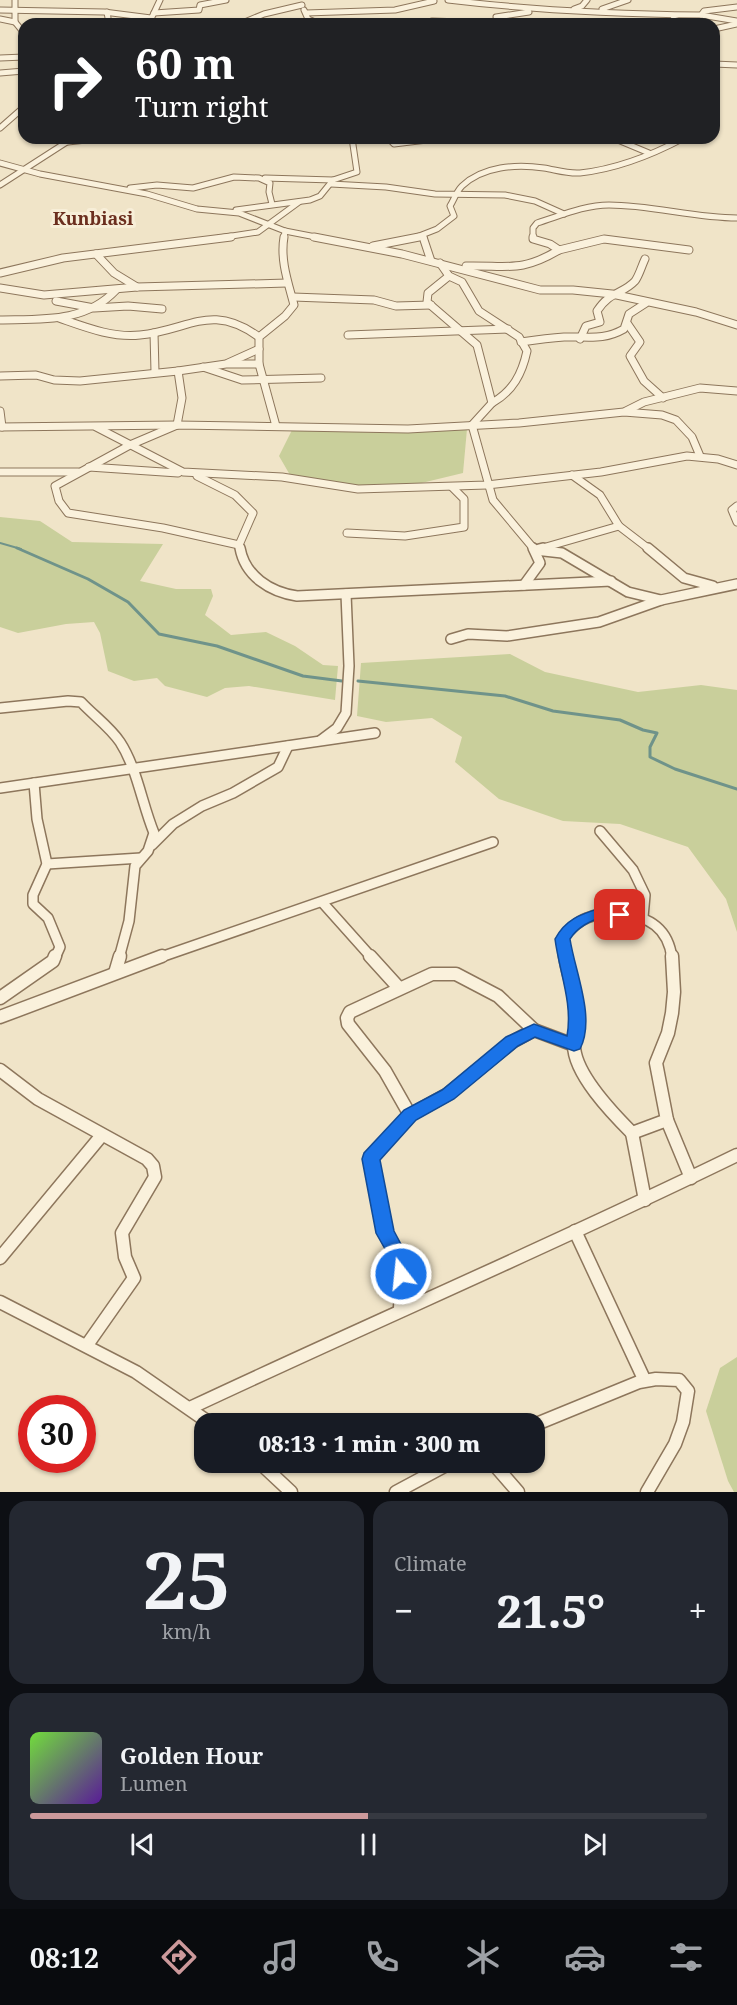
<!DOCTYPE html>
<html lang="en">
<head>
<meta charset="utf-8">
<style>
	:root { --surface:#171b24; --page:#242831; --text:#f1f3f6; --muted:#9ea1a6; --line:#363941; --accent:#cc999b }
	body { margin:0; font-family:"Noto Serif",serif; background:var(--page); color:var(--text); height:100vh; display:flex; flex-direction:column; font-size:22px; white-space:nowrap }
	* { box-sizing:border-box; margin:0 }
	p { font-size:20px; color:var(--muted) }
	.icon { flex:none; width:33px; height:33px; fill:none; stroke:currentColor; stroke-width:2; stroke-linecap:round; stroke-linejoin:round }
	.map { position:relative; height:1492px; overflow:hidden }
	.details { display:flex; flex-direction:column; gap:9px; padding:9px; background:#0d0f14; flex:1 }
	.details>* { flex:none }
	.hud { position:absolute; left:18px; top:18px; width:702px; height:126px; border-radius:18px; box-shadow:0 2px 4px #0004; background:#202124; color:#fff; overflow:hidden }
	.speed { position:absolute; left:18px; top:1395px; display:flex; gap:12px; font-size:30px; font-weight:700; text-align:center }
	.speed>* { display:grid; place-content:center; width:78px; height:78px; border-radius:50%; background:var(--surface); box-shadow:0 2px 4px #0004; line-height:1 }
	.speed .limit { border:9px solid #d22; background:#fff; color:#111 }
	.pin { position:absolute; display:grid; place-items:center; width:51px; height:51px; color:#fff; margin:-26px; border-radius:12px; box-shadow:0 3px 9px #0006 }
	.me { position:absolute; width:66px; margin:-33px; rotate:344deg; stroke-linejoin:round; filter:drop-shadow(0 0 4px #0008) }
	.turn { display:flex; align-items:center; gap:21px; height:126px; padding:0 18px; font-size:27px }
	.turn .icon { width:78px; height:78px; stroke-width:2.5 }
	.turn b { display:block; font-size:42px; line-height:51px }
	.big { font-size:45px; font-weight:800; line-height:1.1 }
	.details .card { flex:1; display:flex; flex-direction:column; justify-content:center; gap:9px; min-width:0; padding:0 21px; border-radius:18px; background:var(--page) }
	.details .dial { align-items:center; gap:0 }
	.dial b { font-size:78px; line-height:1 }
	.song { display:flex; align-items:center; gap:18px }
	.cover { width:72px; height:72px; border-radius:9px; background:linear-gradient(135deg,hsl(100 70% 55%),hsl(270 70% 35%)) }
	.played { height:6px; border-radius:3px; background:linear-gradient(90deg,var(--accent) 50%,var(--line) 50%) }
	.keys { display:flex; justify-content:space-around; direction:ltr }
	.heat { display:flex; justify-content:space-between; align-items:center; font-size:33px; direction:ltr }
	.details .tiles { flex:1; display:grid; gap:9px; grid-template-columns:1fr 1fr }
	.card:last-child { grid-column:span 2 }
	.trip { position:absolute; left:194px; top:1413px; width:351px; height:60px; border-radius:18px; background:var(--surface); box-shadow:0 2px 4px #0004; font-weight:800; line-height:60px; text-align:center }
	.menu { display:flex; height:96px; justify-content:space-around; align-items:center; background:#090b0e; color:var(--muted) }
	.menu .icon { width:42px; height:42px }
	.menu .on { color:var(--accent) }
	.menu b { font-size:27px; color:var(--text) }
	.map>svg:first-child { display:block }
	.green { fill:#c9cf9b }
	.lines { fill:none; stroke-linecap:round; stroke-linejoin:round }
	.stream-far1 { stroke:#6f938a; stroke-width:2 }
	.stream { stroke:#6f938a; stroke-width:3 }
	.minor-far3-casing { stroke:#8d765c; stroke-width:7 }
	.minor-far2-casing { stroke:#8d765c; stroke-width:9 }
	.minor-far1-casing { stroke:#8d765c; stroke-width:12 }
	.minor-casing { stroke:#8d765c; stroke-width:15 }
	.minor-far3 { stroke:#faf1dc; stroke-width:5 }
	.minor-far2 { stroke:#faf1dc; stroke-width:7 }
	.minor-far1 { stroke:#faf1dc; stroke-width:9 }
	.minor { stroke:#faf1dc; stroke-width:12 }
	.route { fill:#1a73e8; stroke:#114b97; stroke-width:1.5 }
	.labels { text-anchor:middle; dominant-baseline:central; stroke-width:6; stroke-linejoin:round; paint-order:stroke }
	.far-district-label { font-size:18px; font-weight:bold; fill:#6b2e1e; stroke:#f7eed8 }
</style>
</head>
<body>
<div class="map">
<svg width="737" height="1492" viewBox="0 0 737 1492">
	<rect width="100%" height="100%" fill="#f0e4c8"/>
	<!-- green -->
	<g class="green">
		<path d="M467,429L463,473L409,486L339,485L290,475L279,456L292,430L396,433Z"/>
		<path d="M0,517L40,521L72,542L163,544L140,581L176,589H211L213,596L205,615L231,635L266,632L295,646L323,665L338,666L335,700L249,686L225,688L207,697L165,686L157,678L134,681L108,671L100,633L94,622L66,624L18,633L0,627Z"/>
		<path d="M510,654L545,672L638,692L701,685L737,690V932L726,899L688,847L620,824L563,821L499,799L455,762L462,737L432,718L386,722L357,716L361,663Z"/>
		<path d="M737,1357V1492H734L728,1481L706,1411L720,1368Z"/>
	</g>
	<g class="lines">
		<!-- stream-far1 -->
		<path class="stream-far1" d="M0,543L21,549"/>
		<!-- stream -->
		<g class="stream">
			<path d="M17,548L88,579L128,602L159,634L217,646L303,676L342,681"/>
			<path d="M358,681L505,696L553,711L620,720L643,730L657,733L650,747V757L675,769L737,789"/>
		</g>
		<defs>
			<g id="minor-far3">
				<path d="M15,0V22L24,33"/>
				<path d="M448,0C531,10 617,14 701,15L704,11L737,7"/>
				<path d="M574,9L582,6L587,0"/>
				<path d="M602,9L628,0"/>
				<path d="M0,10L104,12L151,18"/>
				<path d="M304,10L308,19L320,24"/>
				<path d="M107,12L109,24"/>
				<path d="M154,13L199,10L200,5L226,0"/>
				<path d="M306,13L395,10L434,1"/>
				<path d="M701,15L737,21"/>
				<path d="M152,17L160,0"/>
				<path d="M496,17L529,12"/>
				<path d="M0,19L15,22"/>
				<path d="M673,19L690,24"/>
				<path d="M432,21L492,23"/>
				<path d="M240,24L264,14L302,5"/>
				<path d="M714,29L737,24"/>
				<path d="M0,58L24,57"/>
				<path d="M714,64L737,65"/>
				<path d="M0,73L24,71"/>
				<path d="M0,128L24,107"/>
				<path d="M388,138L394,144L443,138"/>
				<path d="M574,138H592"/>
				<path d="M613,138L649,153"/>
				<path d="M68,142L104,138"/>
				<path d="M0,163L40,174L147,194L197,209L239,213L285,231L321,238"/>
				<path d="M265,178L333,180"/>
				<path d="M331,184L386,187L435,194L505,195L535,201L564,214"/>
				<path d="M0,185L73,138"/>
				<path d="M130,188L157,185L193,188L234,177L259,178L270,183L269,192L272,204"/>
				<path d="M236,210L310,200L320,196L333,180L357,172L352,138"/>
				<path d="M423,235L424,238"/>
				<path d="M219,238L258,232L299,202"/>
				<path d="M284,238L285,231"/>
				<path d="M414,238L437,229L454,216L450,206C454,200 456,192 462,186C483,166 516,164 544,168C556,170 568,174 580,173C617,169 652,155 684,138"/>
				<path d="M533,238V228L537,223C560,216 584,205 609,205C652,205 694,218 737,218"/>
			</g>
			<g id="minor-far2">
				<path d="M314,237L402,254L540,290H573L612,294L696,312L737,325"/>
				<path d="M423,237L431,261"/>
				<path d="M373,246L419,237"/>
				<path d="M559,250L604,239L689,250"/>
				<path d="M96,254L114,273L137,287"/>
				<path d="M440,263L449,276L462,282L479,311L519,337L527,351C522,374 513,391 492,403"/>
				<path d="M466,266C508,265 520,273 559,250L550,244L533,239V237"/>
				<path d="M0,273L63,258L231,237"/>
				<path d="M449,276L428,293L427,302L477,345L492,403L472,425"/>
				<path d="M0,288L44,295L137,287L287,283"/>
				<path d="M293,297L374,300L396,306L431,305"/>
				<path d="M56,301L94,308L128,306L162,309"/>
				<path d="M59,318C85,327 112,338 140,335C190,330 211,302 259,337"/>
				<path d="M0,320C42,319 85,323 116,290"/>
				<path d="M627,323L640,342L630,356L644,381L663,398"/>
				<path d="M154,333L155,372"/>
				<path d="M348,335L508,329"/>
				<path d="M580,339L586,326L600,322L597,311C610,291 623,294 635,281C639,276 642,265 645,259"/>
				<path d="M521,342C535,340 550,338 564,337C587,336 603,341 624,329L629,314L646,303"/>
				<path d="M228,363L259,349"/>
				<path d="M203,367L242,380L321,378"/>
				<path d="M0,376L36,375L54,380L80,381L178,371"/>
				<path d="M0,411L2,427"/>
				<path d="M626,411L644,402L700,388L737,391"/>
				<path d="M472,425L493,500L534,549"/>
				<path d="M276,426L259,364V337L285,316L294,305C288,282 280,260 284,237"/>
				<path d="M0,427L177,425L408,429L519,423L624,412L662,415L676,420L692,437L700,456"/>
				<path d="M96,427L183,472L282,477L358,489L487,485L601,472L687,456L718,459L737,465"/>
				<path d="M89,467L178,473"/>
				<path d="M0,472H78"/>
				<path d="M197,476L235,495L253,513L239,545L240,549"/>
				<path d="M737,506L732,510L737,522"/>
				<path d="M619,526L649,549"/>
				<path d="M347,533L405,536L464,527V499L452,487"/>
				<path d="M239,545L163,528L68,513L59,501L55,486L130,445L177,425L182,398L178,371L226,364H259"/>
				<path d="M539,549L619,526L600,495L572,475"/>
			</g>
			<g id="minor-far1">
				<path d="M240,548C245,576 270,592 297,596L611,581"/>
				<path d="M648,548L684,578L713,586"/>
				<path d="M539,549L543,548"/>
				<path d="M535,550L562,553L628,592L661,600L737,584"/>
				<path d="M524,585L540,563L533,548"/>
				<path d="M451,639L468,634L507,636L599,622L661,600"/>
				<path d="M0,708L68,701L81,702C93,715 110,727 120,742C137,768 142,804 154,833L148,851L135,866L129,921L119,958"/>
				<path d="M321,740L337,728L346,713L349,666L346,594"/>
				<path d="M34,783L37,819L47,864L33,895V904L48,918L60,947L55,958"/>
				<path d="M0,788L375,733"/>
				<path d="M600,831L633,870L645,895L643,917"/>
				<path d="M152,845L173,824L202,806L233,793L278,767L288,746"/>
				<path d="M47,864L141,858"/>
				<path d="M322,902L372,958"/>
				<path d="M158,958L493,842"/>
				<path d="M565,958L562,939C569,930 576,922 587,918C598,913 608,914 620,914C648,916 668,927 672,958"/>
			</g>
			<g id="minor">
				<path d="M370,956L399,988"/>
				<path d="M565,956C568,977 578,998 578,1021C578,1028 574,1036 574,1044C573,1073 613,1114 632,1133"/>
				<path d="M115,973L120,956"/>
				<path d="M0,998L53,961L55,956"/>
				<path d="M0,1017L162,956"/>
				<path d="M0,1070L38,1099L147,1159L153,1166L155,1177L122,1233L125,1257L134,1278L87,1345"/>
				<path d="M410,1115L385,1071L348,1024L347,1018L350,1012L432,974H456L498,996L534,1030L574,1045"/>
				<path d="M667,1120L691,1178"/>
				<path d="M632,1133L645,1200"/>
				<path d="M632,1133L667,1120L656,1063L668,1033L672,1013L674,992L672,956"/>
				<path d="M575,1231L644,1379"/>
				<path d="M0,1258L102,1135"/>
				<path d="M0,1302L136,1372L211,1424"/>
				<path d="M400,1310L401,1274L394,1248L385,1233L370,1159L410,1115L448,1094L512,1042L534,1030"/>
				<path d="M192,1407C373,1322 557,1243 737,1155"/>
				<path d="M534,1425L639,1382L656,1379L679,1380L688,1391L683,1422L675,1444L647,1492"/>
				<path d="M259,1462L291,1492"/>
				<path d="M492,1462L518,1492"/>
				<path d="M396,1492L452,1462"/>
			</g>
		</defs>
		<!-- minor-far3 casing -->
		<use href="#minor-far3" class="minor-far3-casing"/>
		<!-- minor-far2 casing -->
		<use href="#minor-far2" class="minor-far2-casing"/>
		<!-- minor-far1 casing -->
		<use href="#minor-far1" class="minor-far1-casing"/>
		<!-- minor casing -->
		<use href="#minor" class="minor-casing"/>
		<!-- minor-far3 -->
		<use href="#minor-far3" class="minor-far3"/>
		<!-- minor-far2 -->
		<use href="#minor-far2" class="minor-far2"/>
		<!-- minor-far1 -->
		<use href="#minor-far1" class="minor-far1"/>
		<!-- minor -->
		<use href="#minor" class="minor"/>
	</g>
	<!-- route -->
	<path class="route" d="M604,907L625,911L627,915L625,919C617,921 612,918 604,918C591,919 577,928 570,939C575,972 596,1018 580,1049L574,1051L535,1037L518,1046L454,1099L416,1120L380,1160L394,1231L403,1248L410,1274L407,1280L401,1283L394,1280L385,1249L376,1233L362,1159L364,1153L404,1110L442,1090L506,1037L534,1024L567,1036C573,1003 559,971 555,939C566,918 582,914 604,907Z"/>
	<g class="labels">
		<!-- far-district labels -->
		<g class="far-district-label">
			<text x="93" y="218">Kunbiasi</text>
		</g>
	</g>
</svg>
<div class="speed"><div class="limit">30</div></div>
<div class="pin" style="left:620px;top:915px;background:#d93025"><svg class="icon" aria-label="arrive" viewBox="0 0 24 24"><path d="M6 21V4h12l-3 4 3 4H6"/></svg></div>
<svg class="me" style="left:401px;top:1274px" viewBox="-20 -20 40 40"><circle r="17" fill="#1a73e8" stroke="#fff" stroke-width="3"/><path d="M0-11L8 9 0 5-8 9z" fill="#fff"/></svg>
<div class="trip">08:13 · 1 min · 300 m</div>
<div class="hud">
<div class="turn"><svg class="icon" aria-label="right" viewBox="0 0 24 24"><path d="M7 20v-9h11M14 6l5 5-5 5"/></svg><div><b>60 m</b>Turn right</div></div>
</div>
</div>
<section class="details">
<div class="tiles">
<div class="card dial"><b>25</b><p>km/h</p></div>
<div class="card"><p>Climate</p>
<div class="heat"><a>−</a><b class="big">21.5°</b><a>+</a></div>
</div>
<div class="card">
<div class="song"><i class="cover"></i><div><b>Golden Hour</b><p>Lumen</p></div></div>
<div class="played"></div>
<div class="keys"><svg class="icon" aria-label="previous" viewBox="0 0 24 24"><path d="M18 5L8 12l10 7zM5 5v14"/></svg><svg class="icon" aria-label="pause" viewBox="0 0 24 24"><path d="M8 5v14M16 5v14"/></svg><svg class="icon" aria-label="next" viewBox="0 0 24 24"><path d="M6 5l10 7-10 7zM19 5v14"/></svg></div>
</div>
</div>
</section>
<nav class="menu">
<b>08:12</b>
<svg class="icon on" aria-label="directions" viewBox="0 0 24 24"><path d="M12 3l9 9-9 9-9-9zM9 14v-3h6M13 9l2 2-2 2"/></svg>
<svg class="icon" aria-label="music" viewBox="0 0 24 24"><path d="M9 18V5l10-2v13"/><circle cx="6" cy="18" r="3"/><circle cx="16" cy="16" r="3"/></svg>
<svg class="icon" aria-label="phone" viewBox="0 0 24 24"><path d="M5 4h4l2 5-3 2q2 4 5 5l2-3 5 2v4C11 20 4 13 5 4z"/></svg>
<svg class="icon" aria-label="climate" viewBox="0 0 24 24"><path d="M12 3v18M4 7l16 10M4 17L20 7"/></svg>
<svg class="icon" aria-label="car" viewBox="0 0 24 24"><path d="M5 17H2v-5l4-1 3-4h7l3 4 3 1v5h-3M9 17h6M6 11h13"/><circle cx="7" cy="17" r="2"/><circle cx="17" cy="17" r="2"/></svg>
<svg class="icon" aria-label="filters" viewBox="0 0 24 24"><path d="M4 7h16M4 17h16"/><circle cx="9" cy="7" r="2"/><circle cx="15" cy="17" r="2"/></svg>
</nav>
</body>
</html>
